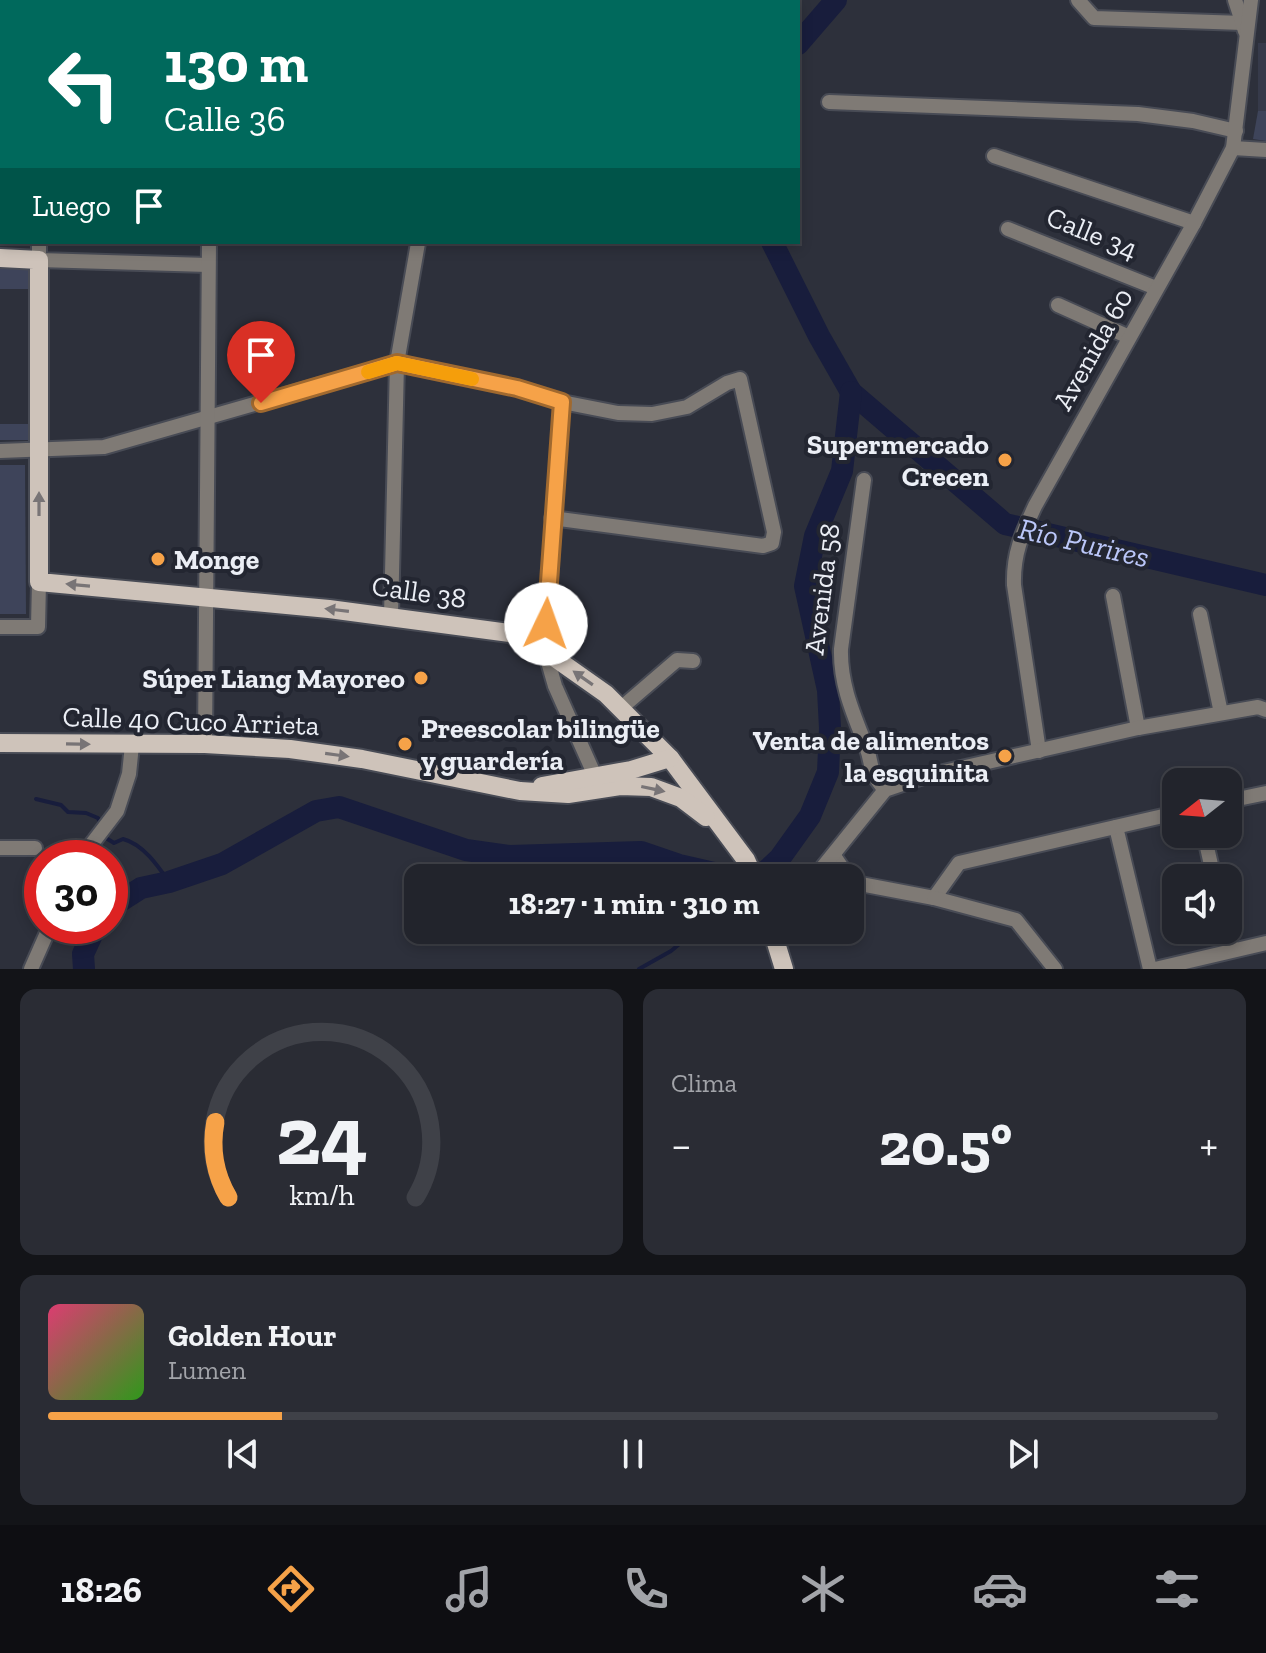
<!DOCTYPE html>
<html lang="es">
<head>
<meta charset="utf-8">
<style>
	:root { --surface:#22242c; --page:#2a2c34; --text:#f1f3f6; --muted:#a2a4a9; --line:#3f4148; --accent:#f6a248 }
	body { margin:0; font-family:"Zilla Slab",serif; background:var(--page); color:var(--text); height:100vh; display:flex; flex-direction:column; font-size:30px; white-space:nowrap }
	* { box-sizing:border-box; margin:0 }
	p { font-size:26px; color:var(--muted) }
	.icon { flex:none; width:44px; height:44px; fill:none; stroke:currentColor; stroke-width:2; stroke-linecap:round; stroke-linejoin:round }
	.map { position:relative; height:969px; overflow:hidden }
	.details { display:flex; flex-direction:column; gap:20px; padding:20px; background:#131418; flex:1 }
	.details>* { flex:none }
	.banner { position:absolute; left:0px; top:0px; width:800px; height:244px; box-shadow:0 4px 12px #0003,0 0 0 2px var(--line); background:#00695c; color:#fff; overflow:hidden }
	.needle { width:52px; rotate:253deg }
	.fabs { position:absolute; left:1162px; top:768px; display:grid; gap:16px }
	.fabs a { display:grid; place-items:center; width:80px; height:80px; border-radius:16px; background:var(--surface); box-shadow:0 4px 12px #0003,0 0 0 2px var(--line); font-size:40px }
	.speed { position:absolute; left:24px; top:840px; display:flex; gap:16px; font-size:40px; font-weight:700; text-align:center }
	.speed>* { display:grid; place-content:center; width:104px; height:104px; border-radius:50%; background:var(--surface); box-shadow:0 4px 12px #0003,0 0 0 2px var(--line); line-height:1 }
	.speed .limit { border:12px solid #d22; background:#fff; color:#111 }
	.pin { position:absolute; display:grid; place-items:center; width:68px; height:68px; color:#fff; margin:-82px -34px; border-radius:50% 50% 50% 0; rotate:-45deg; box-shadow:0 0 8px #0007 }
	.pin .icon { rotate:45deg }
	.me { position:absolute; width:88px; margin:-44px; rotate:3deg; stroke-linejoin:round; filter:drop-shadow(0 0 6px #0008) }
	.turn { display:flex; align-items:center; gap:28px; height:168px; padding:0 32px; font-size:36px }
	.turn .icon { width:104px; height:104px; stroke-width:2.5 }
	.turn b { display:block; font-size:56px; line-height:68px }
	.then { display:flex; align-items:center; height:76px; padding:0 32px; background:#0003; gap:16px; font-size:30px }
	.big { font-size:60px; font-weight:700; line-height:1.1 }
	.details .widget { flex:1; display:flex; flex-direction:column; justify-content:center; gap:12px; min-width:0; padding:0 28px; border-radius:16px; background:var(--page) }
	.details .dial { align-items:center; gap:0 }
	.dial svg { height:208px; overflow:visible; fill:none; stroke:var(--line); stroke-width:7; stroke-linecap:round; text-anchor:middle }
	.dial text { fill:var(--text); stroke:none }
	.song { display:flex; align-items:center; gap:24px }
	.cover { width:96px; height:96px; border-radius:12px; background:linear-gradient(135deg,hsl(340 70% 55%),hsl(110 70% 35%)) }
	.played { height:8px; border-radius:4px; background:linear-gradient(90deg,var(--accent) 20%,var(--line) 20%) }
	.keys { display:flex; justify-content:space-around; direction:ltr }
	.heat { display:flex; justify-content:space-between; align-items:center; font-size:44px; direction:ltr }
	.details .tiles { flex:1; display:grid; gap:20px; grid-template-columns:1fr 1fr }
	.widget:last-child { grid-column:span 2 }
	.trip { position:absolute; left:404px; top:864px; width:460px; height:80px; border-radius:16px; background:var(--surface); box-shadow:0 4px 12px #0003,0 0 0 2px var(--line); font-weight:700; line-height:80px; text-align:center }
	.tab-bar { display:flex; height:128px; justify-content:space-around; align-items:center; background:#0e0e12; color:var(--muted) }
	.tab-bar .icon { width:56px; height:56px }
	.tab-bar .on { color:var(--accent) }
	.tab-bar b { font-size:36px; color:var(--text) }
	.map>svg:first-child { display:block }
	.built { fill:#363a4a }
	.green { fill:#3e445a }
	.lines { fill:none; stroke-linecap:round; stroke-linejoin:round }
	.stream { stroke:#181d3c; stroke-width:4 }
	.river { stroke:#181d3c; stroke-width:22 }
	.minor-casing { stroke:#484b55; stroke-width:18 }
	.major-casing { stroke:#484b55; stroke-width:22 }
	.minor { stroke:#7f7a75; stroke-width:14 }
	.major { stroke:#cec3ba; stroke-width:18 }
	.oneway { fill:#787476 }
	.route-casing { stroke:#a0692f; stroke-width:20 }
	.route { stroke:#f6a248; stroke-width:14 }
	.slow { stroke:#f59e0b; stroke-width:14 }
	.poi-dot { fill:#f6a248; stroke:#232631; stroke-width:3 }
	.labels { text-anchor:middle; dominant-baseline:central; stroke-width:8; stroke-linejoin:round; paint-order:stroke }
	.street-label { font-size:28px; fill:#ebeef5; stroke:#232631 }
	.poi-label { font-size:28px; font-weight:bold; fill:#ebeef5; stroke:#232631; text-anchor:end }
	.water-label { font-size:30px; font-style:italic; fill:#bbc7f9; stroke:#232631 }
</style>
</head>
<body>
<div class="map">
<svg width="1266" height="969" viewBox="0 0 1266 969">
	<rect width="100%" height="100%" fill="#2d303b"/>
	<!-- built -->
	<rect class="built" x="1258" y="43" width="8" height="68"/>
	<!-- green -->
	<g class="green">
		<path d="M41,0H228V2Z"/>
		<path d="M1258,111H1266V141L1253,139Z"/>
		<path d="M0,268H33L32,289H0Z"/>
		<path d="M0,424H33L34,440H0Z"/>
		<path d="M0,465H25L26,614H0Z"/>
	</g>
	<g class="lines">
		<!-- stream -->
		<g class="stream">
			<path d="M36,799L61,805L68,812L86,813L98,818L101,824"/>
			<path d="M104,833L106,838L114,843L123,839C143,844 158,866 169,882"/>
			<path d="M714,878L715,874"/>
			<path d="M639,969L671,951L689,936"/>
		</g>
		<!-- river -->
		<g class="river">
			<path d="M798,44L836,0"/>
			<path d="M772,242L819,336L851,392L1005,524L1266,585"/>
			<path d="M745,878L765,872L780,858L810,816L828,772L830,728L828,690L805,586L815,536L842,471L851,392"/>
			<path d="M110,911L119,902L141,888L169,882L222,864L316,811L339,807L466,850L510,856L641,852L679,865L736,878"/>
			<path d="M84,969L83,954L96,926"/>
		</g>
		<defs>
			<g id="minor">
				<path d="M41,0V2"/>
				<path d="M1078,0L1094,18L1243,23"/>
				<path d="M1235,0L1245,31"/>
				<path d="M238,2V0"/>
				<path d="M372,2V0"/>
				<path d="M456,2V0"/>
				<path d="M547,2V0"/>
				<path d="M636,2V0"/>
				<path d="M722,2V0"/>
				<path d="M0,82H2"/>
				<path d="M829,102L1138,114L1193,121L1236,131"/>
				<path d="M1233,148L1266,150"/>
				<path d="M994,156L1194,223"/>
				<path d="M1008,229L1156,288"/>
				<path d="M39,242V260L208,265"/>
				<path d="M1058,305L1129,337"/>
				<path d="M562,402L545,651L555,686L595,776"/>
				<path d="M0,451L104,447L397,363L517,388L562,402L618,413L652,414L687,407L727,383L740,379L774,532L772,543L763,546L552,518"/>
				<path d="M864,480L841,649C840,684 853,713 866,746C874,768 867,769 885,790"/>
				<path d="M1113,596L1138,728"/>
				<path d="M1200,614L1221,713"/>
				<path d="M391,616L397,363L418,243"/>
				<path d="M0,627H38L39,582"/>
				<path d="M620,709L677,660L693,661"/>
				<path d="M205,744L209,242"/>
				<path d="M1039,751L1014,585C1013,554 1022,534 1035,506L1194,223L1233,148L1251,0"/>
				<path d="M1228,801L1266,793"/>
				<path d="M1116,827L1150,969"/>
				<path d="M1204,834L1214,878"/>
				<path d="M0,848H35"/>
				<path d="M834,856L849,878"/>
				<path d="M81,858L117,811L129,774L132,745"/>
				<path d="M814,878L885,790L926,776L1138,728L1258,707L1266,710"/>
				<path d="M850,882L934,898L959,863L1176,813"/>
				<path d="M934,898L1016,920L1055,969"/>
				<path d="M1227,930L1232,950"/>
				<path d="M31,969L50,926"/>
				<path d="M1155,969L1266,943"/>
			</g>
			<g id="major">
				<path d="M0,258L39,260V582L329,609L510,633L545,651L606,694L670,758L746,860L754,878"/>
				<path d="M0,743L205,744L290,749L362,759L520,791L568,794L620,786L651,787L681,798L706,817"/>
				<path d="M542,786L631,770L670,758"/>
				<path d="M772,930L784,969"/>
			</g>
		</defs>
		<!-- minor casing -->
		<use href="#minor" class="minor-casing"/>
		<!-- major casing -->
		<use href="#major" class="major-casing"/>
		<!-- minor -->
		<use href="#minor" class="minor"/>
		<!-- major -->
		<use href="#major" class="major"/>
	</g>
	<!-- one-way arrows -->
	<defs><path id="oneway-solid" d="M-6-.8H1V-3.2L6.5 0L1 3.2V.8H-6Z" transform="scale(2)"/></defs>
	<g class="oneway">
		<use href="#oneway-solid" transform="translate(39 504) rotate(-90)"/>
		<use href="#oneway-solid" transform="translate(78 585) rotate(-175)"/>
		<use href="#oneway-solid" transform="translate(337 610) rotate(-173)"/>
		<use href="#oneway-solid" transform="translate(583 678) rotate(-145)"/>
		<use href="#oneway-solid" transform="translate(78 744) rotate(1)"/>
		<use href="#oneway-solid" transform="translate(337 755) rotate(8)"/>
		<use href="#oneway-solid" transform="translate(653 789) rotate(12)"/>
	</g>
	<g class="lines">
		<defs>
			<path id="route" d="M261,403L397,363L517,388L562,402L546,624"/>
		</defs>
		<!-- route casing -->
		<use href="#route" class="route-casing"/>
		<!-- route -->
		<use href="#route" class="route"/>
		<!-- slow -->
		<path class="slow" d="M368,372L397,363L472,379"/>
	</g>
	<!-- markers -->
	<g class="poi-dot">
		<circle cx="1005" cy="460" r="8"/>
		<circle cx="158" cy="559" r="8"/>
		<circle cx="421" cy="678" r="8"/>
		<circle cx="405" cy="744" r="8"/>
		<circle cx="1005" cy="756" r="8"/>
	</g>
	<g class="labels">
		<!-- street labels -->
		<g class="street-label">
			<text transform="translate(1092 233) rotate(22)">Calle 34</text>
			<text transform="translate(1093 349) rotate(-61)">Avenida 60</text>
			<text transform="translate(822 589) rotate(-83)">Avenida 58</text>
			<text transform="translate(419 592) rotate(8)">Calle 38</text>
			<text transform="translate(191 721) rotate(2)">Calle 40 Cuco Arrieta</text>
		</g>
		<!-- poi labels -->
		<g class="poi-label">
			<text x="989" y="444">Supermercado<tspan x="989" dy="32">Crecen</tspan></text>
			<text x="174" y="559" text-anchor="start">Monge</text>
			<text x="405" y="678">Súper Liang Mayoreo</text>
			<text x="421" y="728" text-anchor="start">Preescolar bilingüe<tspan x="421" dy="32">y guardería</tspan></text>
			<text x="989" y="740">Venta de alimentos<tspan x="989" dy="32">la esquinita</tspan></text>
		</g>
		<!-- water labels -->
		<g class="water-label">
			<text transform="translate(1084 543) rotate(13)">Río Purires</text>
		</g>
	</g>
</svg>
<div class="fabs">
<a><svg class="needle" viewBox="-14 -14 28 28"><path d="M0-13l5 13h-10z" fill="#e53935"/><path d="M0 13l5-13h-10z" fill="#a2a4a9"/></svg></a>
<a><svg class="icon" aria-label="sound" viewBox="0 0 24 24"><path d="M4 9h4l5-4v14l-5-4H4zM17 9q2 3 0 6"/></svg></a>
</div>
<div class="speed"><div class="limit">30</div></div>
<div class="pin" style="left:261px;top:403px;background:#d93025"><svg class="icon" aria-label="arrive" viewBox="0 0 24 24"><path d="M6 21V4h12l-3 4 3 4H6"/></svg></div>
<svg class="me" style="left:546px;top:624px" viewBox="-20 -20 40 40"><circle r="19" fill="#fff"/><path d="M0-13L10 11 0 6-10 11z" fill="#f6a248"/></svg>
<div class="trip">18:27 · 1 min · 310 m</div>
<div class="banner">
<div class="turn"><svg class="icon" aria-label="left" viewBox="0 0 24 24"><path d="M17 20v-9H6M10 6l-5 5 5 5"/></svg><div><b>130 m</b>Calle 36</div></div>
<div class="then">Luego<svg class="icon" aria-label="arrive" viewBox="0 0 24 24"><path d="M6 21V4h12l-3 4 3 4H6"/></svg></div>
</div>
</div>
<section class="details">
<div class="tiles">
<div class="widget dial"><svg viewBox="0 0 100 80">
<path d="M14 69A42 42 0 1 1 86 69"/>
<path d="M14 69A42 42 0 0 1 9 40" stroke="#f6a248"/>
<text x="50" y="56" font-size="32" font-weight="700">24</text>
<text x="50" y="72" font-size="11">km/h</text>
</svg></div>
<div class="widget"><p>Clima</p>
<div class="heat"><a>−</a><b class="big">20.5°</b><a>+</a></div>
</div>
<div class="widget">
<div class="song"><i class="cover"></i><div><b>Golden Hour</b><p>Lumen</p></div></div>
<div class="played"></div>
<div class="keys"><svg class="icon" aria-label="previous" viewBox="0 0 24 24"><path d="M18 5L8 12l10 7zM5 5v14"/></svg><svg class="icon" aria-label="pause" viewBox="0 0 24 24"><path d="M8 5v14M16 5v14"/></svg><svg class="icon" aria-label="next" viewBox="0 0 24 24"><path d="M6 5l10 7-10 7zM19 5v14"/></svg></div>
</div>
</div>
</section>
<nav class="tab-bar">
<b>18:26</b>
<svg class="icon on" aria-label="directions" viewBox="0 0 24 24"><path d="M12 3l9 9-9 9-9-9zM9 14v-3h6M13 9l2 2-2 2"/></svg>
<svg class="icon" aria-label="music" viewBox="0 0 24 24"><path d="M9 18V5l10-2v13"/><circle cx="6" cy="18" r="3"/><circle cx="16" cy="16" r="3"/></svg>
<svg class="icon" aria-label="phone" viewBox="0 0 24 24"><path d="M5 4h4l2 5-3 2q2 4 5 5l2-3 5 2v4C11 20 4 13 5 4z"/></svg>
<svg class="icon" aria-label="climate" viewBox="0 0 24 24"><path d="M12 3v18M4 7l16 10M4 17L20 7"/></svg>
<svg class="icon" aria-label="car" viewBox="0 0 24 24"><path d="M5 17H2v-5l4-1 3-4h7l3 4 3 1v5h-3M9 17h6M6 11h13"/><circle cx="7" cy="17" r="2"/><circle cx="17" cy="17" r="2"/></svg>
<svg class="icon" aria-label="filters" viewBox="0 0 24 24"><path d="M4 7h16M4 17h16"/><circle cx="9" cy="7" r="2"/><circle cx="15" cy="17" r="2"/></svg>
</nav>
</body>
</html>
